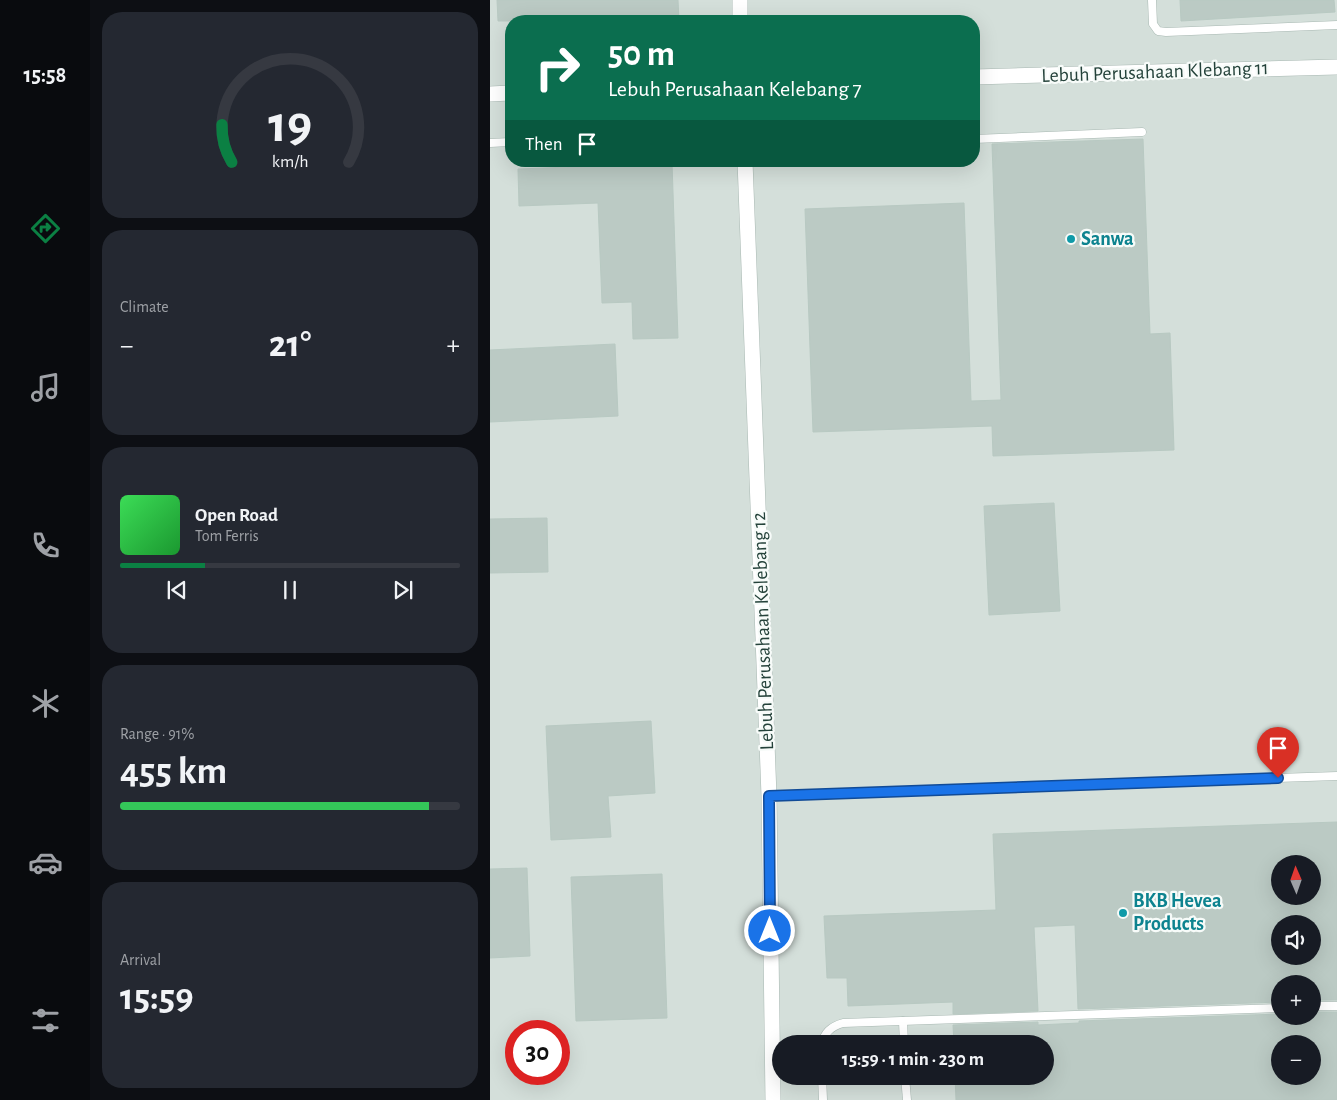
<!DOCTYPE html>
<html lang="en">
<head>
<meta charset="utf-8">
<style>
	:root { --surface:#171b24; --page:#242831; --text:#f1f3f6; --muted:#9ea1a6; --line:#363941; --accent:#0b8043 }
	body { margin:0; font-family:"Alegreya Sans",sans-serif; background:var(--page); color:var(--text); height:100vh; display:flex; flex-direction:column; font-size:19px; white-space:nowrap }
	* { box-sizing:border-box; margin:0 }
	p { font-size:16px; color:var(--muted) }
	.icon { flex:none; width:28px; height:28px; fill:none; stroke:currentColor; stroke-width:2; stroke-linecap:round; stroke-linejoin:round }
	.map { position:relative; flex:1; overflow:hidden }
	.sheet { display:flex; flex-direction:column; gap:12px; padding:12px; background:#0d0f14; width:400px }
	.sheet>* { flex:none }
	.top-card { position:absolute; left:15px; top:15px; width:475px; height:152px; border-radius:20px; box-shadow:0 5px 20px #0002; background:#0b6e4f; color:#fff; overflow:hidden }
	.needle { width:32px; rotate:358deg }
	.tools { position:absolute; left:781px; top:855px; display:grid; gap:10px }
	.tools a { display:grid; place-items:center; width:50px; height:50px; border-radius:50%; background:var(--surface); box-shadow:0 5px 20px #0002; font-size:25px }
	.speed { position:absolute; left:15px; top:1020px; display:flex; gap:10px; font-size:25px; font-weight:700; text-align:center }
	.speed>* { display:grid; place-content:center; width:65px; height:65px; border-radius:50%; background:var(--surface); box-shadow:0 5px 20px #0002; line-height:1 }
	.speed .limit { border:8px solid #d22; background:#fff; color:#111 }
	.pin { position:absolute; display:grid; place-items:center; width:42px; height:42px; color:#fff; margin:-51px -21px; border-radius:50% 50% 50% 0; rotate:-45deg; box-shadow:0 0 5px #0007 }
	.pin .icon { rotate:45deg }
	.me { position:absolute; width:55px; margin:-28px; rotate:0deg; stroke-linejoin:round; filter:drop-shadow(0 0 4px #0008) }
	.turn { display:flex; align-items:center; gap:18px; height:105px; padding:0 20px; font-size:22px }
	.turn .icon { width:65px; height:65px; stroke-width:2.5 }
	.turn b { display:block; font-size:35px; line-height:42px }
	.then { display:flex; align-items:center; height:48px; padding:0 20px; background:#0003; gap:10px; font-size:19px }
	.big { font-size:38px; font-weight:700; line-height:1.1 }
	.sheet .widget { flex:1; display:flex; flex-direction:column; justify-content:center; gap:8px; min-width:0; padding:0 18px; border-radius:20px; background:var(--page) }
	.sheet .dial { align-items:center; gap:0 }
	.dial svg { height:130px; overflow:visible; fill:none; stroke:var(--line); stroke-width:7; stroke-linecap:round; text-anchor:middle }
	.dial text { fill:var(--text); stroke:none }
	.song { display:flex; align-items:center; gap:15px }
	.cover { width:60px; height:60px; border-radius:8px; background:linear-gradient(135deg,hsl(130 70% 55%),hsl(130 70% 35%)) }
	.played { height:5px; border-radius:2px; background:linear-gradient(90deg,var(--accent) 25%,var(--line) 25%) }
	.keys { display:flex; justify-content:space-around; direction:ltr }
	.heat { display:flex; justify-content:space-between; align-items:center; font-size:28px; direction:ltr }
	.charge { height:8px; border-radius:4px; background:linear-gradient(90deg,#34c759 91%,var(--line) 0) }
	.trip { position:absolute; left:282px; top:1035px; width:282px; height:50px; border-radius:25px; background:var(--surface); box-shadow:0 5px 20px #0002; font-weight:700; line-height:50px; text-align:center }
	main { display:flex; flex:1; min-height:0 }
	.tabs { display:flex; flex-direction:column; width:90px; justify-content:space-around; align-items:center; background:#090b0e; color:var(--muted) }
	.tabs .icon { width:35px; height:35px }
	.tabs .on { color:var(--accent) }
	.tabs b { font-size:22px; color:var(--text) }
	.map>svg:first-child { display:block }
	.built { fill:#d4dfda; fill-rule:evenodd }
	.building { fill:#bbcac4; stroke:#b8c9c2; fill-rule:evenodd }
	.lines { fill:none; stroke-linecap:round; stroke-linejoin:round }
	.service-casing { stroke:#a8b8b2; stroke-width:9 }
	.minor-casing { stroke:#a8b8b2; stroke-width:16 }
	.service { stroke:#fff; stroke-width:8 }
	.minor { stroke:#fff; stroke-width:15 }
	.route-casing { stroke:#114b97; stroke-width:12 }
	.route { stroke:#1a73e8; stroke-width:9 }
	.culture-dot { fill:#0f9aa8; stroke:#f7fbf9; stroke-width:2 }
	.labels { text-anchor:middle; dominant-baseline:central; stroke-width:4.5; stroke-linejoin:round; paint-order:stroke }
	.street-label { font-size:20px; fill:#24423a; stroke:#f7fbf9 }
	.culture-label { font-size:20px; font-weight:bold; fill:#0d838f; stroke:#f7fbf9; text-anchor:start }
</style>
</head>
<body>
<main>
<nav class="tabs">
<b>15:58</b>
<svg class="icon on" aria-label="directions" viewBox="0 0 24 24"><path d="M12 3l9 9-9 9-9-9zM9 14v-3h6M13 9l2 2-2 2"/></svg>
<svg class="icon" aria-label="music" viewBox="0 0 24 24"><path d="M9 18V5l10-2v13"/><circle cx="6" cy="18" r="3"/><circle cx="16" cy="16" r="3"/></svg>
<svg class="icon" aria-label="phone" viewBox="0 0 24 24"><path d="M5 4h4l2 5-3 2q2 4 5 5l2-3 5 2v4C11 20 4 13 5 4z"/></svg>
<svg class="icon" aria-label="climate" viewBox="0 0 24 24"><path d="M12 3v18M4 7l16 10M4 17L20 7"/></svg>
<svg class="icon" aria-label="car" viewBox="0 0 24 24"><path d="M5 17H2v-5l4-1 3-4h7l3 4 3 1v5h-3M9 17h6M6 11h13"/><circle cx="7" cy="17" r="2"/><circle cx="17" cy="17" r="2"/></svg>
<svg class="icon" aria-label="filters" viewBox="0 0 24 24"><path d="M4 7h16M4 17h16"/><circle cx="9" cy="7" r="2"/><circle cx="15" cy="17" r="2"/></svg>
</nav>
<section class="sheet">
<div class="widget dial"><svg viewBox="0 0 100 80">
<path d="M14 69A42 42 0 1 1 86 69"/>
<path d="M14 69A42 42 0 0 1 8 46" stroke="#0b8043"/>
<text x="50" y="56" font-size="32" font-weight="700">19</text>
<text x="50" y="72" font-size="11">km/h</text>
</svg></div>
<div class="widget"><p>Climate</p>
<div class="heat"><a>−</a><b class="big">21°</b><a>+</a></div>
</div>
<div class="widget">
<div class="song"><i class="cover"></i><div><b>Open Road</b><p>Tom Ferris</p></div></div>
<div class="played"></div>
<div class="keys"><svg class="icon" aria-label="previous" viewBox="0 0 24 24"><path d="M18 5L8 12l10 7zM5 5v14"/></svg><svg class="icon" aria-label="pause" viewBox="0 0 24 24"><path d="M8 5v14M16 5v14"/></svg><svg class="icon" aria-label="next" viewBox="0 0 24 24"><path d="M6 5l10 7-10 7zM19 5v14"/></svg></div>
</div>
<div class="widget"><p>Range · 91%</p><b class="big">455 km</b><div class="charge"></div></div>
<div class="widget"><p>Arrival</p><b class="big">15:59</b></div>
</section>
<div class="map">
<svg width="847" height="1100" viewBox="0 0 847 1100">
	<rect width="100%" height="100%" fill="#e6efeb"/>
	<!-- built -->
	<path class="built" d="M0,0H847V1100H0ZM21,21H484V161H21ZM790,864H822V896H790ZM790,924H822V956H790ZM790,984H822V1016H790ZM26,1031H69V1074H26ZM291,1044H556V1076H291ZM790,1044H822V1076H790Z"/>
	<!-- building -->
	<g class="building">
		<path d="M7,0H188L189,21H8Z"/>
		<path d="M690,0H844L845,12L691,21Z"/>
		<path d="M653,139L660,334L680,333L684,450L503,456L502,426L323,432L315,209L474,203L481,401L511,400L502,144Z"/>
		<path d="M182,163L188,338L143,339L142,302L112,303L108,203L29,206L28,169Z"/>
		<path d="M125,344L128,416L0,422V350Z"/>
		<path d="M564,503L570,611L499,615L494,506Z"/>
		<path d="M57,518L58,572L0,573V519Z"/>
		<path d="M161,721L165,793L118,796L121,837L61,840L56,726Z"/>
		<path d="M847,822V1000H822V984H790V1002L588,1009L585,925L544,927L548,1011L463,1014V1002L358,1006L357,978H337L334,916L506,910L503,834ZM790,864H822V896H790ZM790,924H822V956H790Z"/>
		<path d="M37,868L40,956L0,958V869Z"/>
		<path d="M172,874L177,1018L86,1021L81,877Z"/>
		<path d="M822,1012H847V1100H466L465,1076H556V1044H464L463,1025L548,1022V1025L589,1023V1021L790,1014V1016H822ZM790,1044H822V1076H790Z"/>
	</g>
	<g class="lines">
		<defs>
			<g id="service">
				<path d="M662,0L663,24L668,31L676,32L847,25"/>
				<path d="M484,139L652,132"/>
				<path d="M0,143L21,142"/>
				<path d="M279,796L847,776"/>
				<path d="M822,1006H847"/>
				<path d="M413,1021L414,1044"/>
				<path d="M332,1044C334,1032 342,1026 353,1023L790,1008"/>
				<path d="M332,1076L333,1100"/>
				<path d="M415,1076L417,1100"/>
			</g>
			<g id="minor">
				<path d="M250,0V21"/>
				<path d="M484,77L847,67"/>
				<path d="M0,94L21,93"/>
				<path d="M255,161L279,796L283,1100"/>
			</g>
		</defs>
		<!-- service casing -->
		<use href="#service" class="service-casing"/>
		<!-- minor casing -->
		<use href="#minor" class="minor-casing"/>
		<!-- service -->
		<use href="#service" class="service"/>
		<!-- minor -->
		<use href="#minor" class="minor"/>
	</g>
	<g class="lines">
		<defs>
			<path id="route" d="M280,931L279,796L788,778"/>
		</defs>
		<!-- route casing -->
		<use href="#route" class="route-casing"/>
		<!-- route -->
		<use href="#route" class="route"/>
	</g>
	<!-- markers -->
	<g class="culture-dot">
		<circle cx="581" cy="239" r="5"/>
		<circle cx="633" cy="913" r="5"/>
	</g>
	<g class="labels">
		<!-- street labels -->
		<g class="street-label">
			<text transform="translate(665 72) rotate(-2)">Lebuh Perusahaan Klebang 11</text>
			<text transform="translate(273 631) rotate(-92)">Lebuh Perusahaan Kelebang 12</text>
		</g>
		<!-- culture labels -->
		<g class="culture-label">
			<text x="591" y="239">Sanwa</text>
			<text x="643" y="901">BKB Hevea<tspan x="643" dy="23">Products</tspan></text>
		</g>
	</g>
</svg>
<div class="tools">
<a><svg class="needle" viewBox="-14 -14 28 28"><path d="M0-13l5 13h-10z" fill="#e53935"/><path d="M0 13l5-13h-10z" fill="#9ea1a6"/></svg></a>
<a><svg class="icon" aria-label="sound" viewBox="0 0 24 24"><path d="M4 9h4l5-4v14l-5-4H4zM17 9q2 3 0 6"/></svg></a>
<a>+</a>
<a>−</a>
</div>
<div class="speed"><div class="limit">30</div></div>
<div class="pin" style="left:788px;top:778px;background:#d93025"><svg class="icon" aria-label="arrive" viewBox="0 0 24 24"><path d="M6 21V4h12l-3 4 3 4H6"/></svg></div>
<svg class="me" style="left:280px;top:931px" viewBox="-20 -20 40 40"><circle r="17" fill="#1a73e8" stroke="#fff" stroke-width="3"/><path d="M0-11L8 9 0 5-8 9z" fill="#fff"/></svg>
<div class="trip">15:59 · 1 min · 230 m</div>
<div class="top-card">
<div class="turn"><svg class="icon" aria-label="right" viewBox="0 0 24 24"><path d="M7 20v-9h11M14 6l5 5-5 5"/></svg><div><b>50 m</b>Lebuh Perusahaan Kelebang 7</div></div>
<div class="then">Then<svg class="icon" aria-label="arrive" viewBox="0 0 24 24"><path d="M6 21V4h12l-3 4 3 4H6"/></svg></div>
</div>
</div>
</main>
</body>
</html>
